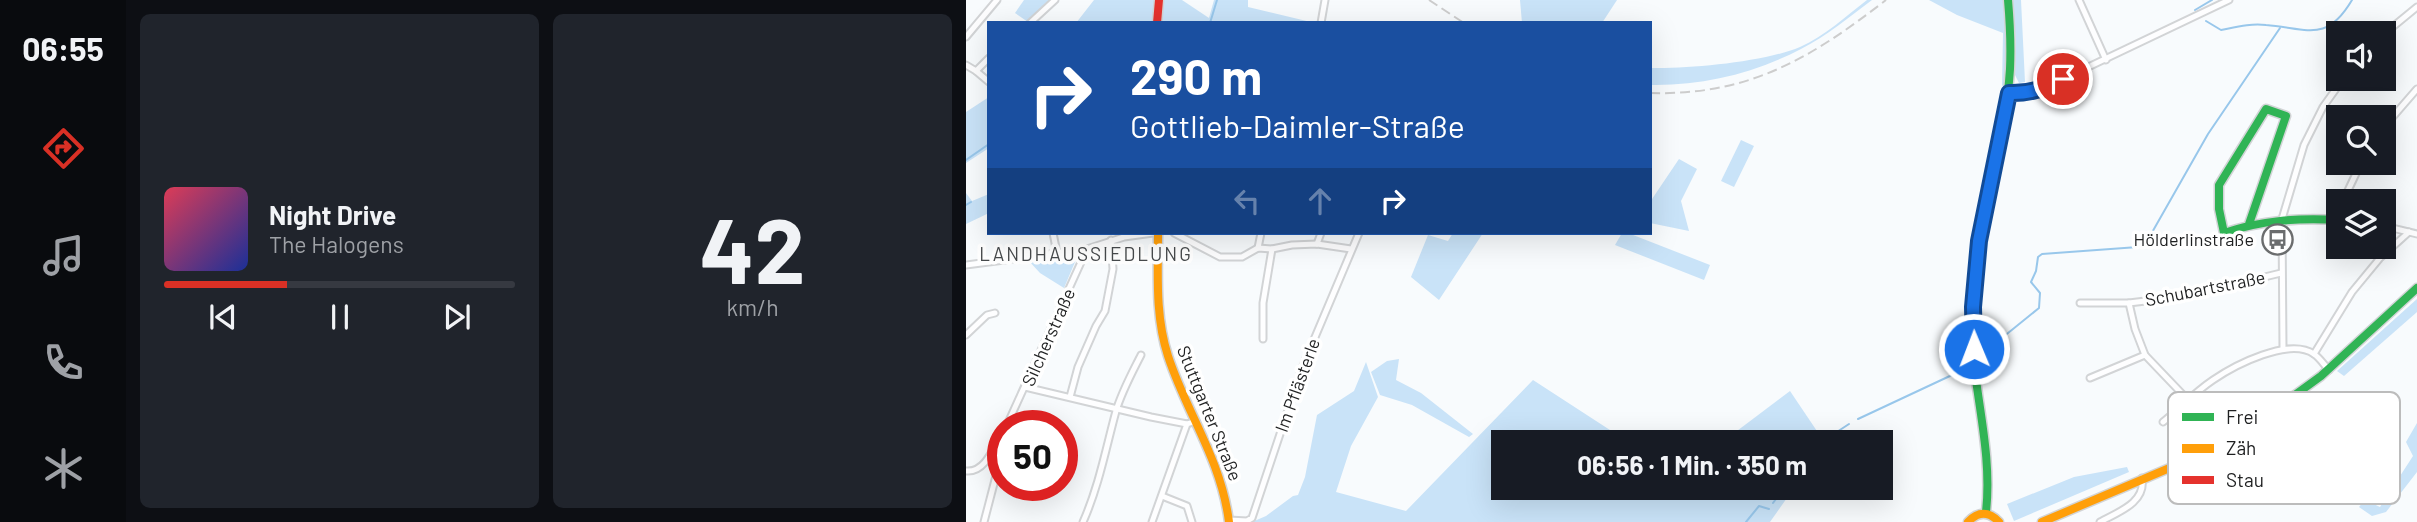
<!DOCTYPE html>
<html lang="de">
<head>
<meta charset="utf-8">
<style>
	:root { --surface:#171b24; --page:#20242c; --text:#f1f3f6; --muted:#9ea1a6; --line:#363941; --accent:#d93025 }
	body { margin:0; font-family:Barlow,sans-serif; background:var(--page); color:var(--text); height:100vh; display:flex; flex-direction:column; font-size:26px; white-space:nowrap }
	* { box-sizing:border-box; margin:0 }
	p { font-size:23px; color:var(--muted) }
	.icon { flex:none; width:38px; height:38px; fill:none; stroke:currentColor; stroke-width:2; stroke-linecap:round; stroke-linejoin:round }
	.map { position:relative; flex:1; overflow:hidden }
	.details { display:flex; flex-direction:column; gap:14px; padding:14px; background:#0d0f14; width:840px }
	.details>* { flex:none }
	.hud { position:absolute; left:21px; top:21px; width:665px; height:214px; border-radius:0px; box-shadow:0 7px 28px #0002; background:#1a4fa0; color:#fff; overflow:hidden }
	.buttons { position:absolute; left:1360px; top:21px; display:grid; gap:14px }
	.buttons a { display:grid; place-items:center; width:70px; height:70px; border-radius:0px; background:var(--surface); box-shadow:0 7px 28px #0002; font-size:35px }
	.speed { position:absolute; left:21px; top:410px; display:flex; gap:14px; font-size:35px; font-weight:700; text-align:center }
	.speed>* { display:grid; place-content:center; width:91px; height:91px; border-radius:50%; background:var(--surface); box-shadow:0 7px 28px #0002; line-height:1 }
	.speed .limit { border:10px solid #d22; background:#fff; color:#111 }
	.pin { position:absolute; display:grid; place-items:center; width:60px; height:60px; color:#fff; margin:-30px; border:4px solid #fff; border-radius:50%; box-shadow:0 2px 7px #0007 }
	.me { position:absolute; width:77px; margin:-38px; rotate:359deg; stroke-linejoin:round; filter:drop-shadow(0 0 5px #0008) }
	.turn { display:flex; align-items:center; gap:24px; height:147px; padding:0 28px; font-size:32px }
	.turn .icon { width:91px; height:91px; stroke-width:2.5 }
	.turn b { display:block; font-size:49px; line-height:60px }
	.lanes { display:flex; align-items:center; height:66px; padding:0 28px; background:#0003; justify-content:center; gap:35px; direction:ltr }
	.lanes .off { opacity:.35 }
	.details .widget { flex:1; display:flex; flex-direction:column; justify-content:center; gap:10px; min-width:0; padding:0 24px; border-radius:10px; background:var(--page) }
	.details .dial { align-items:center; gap:0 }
	.dial b { font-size:91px; line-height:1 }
	.song { display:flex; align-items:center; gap:21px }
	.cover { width:84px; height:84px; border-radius:10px; background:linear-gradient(135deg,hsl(350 70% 55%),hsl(230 70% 35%)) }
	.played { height:7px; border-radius:4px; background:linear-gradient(90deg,var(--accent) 35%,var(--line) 35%) }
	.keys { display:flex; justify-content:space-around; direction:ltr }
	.details .tiles { flex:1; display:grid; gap:14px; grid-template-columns:repeat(2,1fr) }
	.trip { position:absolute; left:525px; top:430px; width:402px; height:70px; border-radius:0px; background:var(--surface); box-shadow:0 7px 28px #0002; font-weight:700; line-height:70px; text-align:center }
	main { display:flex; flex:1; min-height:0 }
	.tab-bar { display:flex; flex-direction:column; width:126px; justify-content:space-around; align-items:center; background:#090b0e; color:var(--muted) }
	.tab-bar .icon { width:49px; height:49px }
	.tab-bar .current { color:var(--accent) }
	.tab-bar b { font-size:32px; color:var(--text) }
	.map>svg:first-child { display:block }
	.green { fill:#c9e3f8 }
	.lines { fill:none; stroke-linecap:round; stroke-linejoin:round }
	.stream { stroke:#98c7eb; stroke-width:2 }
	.street-casing { stroke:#d2d4d6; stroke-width:9 }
	.fast-casing { stroke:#d2d4d6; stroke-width:11 }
	.slow-casing { stroke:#d2d4d6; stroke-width:11 }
	.jam-casing { stroke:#d2d4d6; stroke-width:11 }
	.street { stroke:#fefeff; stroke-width:5 }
	.fast { stroke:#30b455; stroke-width:8 }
	.slow { stroke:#ff9f0a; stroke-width:8 }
	.jam { stroke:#e5322d; stroke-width:8 }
	.rail { stroke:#cdcdcd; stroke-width:2; stroke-dasharray:10 5; stroke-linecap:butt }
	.route-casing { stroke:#114b97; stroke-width:18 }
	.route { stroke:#1a73e8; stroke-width:12 }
	.labels { text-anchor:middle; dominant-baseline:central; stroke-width:7; stroke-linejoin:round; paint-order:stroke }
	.poi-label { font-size:18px; fill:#1f2021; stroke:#fff; text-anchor:end }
	.street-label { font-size:18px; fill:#1f2021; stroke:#fff }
	.neighbourhood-label { font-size:19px; letter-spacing:2px; fill:#474a4c; stroke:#fff }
	.key { fill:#fff; stroke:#bcbcbc; stroke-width:2 }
	.key-label { font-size:19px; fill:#1f2021 }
</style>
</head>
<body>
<main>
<nav class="tab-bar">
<b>06:55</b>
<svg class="icon current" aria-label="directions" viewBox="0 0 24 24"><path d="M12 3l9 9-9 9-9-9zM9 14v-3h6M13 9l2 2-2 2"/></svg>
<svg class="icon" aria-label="music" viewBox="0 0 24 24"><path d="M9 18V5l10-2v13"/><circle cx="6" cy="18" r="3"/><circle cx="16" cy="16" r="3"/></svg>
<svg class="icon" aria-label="phone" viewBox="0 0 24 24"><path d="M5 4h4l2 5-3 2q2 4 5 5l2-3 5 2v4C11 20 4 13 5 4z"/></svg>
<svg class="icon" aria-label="climate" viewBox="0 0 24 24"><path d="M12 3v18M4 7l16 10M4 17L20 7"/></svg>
</nav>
<section class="details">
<div class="tiles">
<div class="widget">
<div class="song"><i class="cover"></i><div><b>Night Drive</b><p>The Halogens</p></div></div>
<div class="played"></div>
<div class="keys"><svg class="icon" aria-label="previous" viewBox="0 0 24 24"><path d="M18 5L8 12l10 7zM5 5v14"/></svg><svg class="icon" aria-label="pause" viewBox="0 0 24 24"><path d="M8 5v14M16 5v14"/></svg><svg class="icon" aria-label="next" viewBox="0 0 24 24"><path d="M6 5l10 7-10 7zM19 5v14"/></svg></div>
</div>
<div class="widget dial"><b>42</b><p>km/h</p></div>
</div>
</section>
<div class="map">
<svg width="1451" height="522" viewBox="0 0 1451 522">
	<rect width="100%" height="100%" fill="#f8fbfd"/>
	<!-- green -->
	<g class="green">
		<path d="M58,0H87L62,22L49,13Z"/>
		<path d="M128,0H216L243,18L248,0H282V7L349,23H110Z"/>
		<path d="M554,0H651L636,23H556Z"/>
		<path d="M901,0H906C883,17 861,36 835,49C789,73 737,86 684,85V68C724,69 798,62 834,47C859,36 880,16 901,0Z"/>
		<path d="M963,0H1039L1041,38L1038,85L1036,86L1037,33L991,15Z"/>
		<path d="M1046,0H1055L1059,82L1053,83L1049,75L1050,42Z"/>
		<path d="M23,97V148L0,163V112Z"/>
		<path d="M775,140L788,146L768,187L755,181Z"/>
		<path d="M713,159L731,169L715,201L723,231L684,223V202Z"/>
		<path d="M0,193L6,201L23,194V213L0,224Z"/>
		<path d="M487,233H517L473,300L445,277L462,235L482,241Z"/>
		<path d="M656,233H662L744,265L738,280L649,245Z"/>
		<path d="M106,256L110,258L109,262L98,288L74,273L63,261Z"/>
		<path d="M1451,299V312L1378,376L1371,371Z"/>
		<path d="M433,359L430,380L455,393L507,434L503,437L446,405L414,395L405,372L421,361Z"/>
		<path d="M400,362L412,397L385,446L370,492L440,511L567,380L664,443H537V488H828L804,522H286L300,516L327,496L332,495L339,477L351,415L388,391Z"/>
		<path d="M824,391L859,443H755Z"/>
		<path d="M1451,423V472L1420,512L1406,516L1393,507L1399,500L1414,507L1447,456L1440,442Z"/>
		<path d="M1161,467L1163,472L1048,521L1041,504L1108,477Z"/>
	</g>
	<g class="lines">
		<!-- stream -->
		<g class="stream">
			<path d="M1229,10L1246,0"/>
			<path d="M1240,21L1255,30C1270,27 1285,23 1300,25C1341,28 1360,44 1386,0"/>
			<path d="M244,23L251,0"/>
			<path d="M0,160L23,144"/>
			<path d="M0,205L5,202"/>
			<path d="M1026,346L1073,308L1074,293L1065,282L1070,271L1072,257L1076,254L1172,247L1180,243L1242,134L1314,28"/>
			<path d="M892,419L986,375"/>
			<path d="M854,443L883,424"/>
			<path d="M807,503L818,488"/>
			<path d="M780,522L793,506L803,509"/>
		</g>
		<defs>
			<g id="street">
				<path d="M1113,0L1140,60"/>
				<path d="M64,23L89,0"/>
				<path d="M355,23L359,0"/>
				<path d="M1418,34L1451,7"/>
				<path d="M0,37L31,0"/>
				<path d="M0,65L10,71L23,58"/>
				<path d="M10,71L23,82"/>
				<path d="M1043,93L1057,94L1076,89L1263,0"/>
				<path d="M1418,127L1451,89"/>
				<path d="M1377,201L1395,163"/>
				<path d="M1418,226L1451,234"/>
				<path d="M87,233L91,253"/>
				<path d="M208,233L254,257H276L292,248L306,249L326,245L351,244L385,249"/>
				<path d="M351,244L355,233"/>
				<path d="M292,248L295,233"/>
				<path d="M0,265L121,249L158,237L187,233"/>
				<path d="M1114,303H1163L1220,296L1315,273"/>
				<path d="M1163,303L1169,329L1179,355L1222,400"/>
				<path d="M0,335L21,315L29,313"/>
				<path d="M297,339V303L306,249"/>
				<path d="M1317,348L1316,219L1338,145L1357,107L1377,79"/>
				<path d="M1348,354L1386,292L1414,258L1443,232"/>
				<path d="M1124,378L1179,355"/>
				<path d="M59,387L185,417L221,424L230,421"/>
				<path d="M104,397L112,367L130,326L139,311L147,269L145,240"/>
				<path d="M1197,422C1214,408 1229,392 1247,380C1269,365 1323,337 1348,354C1354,358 1358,365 1363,370"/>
				<path d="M41,425L121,249"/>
				<path d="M0,471C20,473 28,446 37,431"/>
				<path d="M196,496L221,506L226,522"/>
				<path d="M263,520L281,521L286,518L336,368L393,233"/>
				<path d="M18,522L37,449"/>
				<path d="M117,522C133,486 140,448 150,411C156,391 166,373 175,355"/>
				<path d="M186,522L221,424"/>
				<path d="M1134,522C1152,512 1180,503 1176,478"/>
			</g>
			<g id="fast">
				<path d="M1283,224L1320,116L1300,109L1253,185V209L1258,233C1296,220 1332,218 1372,220"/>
				<path d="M1300,416L1355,376L1451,288"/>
				<path d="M1020,512C1025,467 1016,424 1010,380C1007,354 1006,327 1008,300C1012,222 1039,147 1044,69C1045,46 1044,23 1042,0"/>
			</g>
			<g id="slow">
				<path d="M192,233C192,274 189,316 202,356C221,414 255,459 263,522"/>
				<path d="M1002,522C1012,511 1023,511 1033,522"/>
				<path d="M1076,522L1213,464L1300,416"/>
			</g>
			<path id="jam" d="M191,23L193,0"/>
		</defs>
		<!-- street casing -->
		<use href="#street" class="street-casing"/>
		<!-- fast casing -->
		<use href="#fast" class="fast-casing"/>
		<!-- slow casing -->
		<use href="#slow" class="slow-casing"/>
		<!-- jam casing -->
		<use href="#jam" class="jam-casing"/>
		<!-- street -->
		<use href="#street" class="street"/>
		<!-- fast -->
		<use href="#fast" class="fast"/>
		<!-- slow -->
		<use href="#slow" class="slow"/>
		<!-- jam -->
		<use href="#jam" class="jam"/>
		<!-- rail -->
		<g class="rail">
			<path d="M463,0L498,23"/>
			<path d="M684,93C783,96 845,58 920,0"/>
		</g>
	</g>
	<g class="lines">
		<defs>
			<path id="route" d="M1008,349L1007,307L1013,241L1043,93C1063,94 1079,88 1097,79"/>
		</defs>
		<!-- route casing -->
		<use href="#route" class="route-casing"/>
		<!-- route -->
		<use href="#route" class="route"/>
	</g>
	<!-- icons -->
	<defs>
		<symbol id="bus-ring" viewBox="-11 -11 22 22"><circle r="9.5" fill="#fff" stroke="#6b6d6e" stroke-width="1.5"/><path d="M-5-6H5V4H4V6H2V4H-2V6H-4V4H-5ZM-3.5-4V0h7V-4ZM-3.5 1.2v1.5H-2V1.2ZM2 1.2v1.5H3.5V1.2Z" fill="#6b6d6e"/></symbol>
	</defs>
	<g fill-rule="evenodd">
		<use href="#bus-ring" x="1294" y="222" width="35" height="35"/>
	</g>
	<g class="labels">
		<!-- poi labels -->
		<g class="poi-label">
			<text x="1288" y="239">Hölderlinstraße</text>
		</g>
		<!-- street labels -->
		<g class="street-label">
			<text transform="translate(1239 288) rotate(-11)">Schubartstraße</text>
			<text transform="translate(82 337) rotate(-66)">Silcherstraße</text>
			<text transform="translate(331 385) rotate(-70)">Im Pflästerle</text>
			<text transform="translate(244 413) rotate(68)">Stuttgarter Straße</text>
		</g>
		<!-- neighbourhood labels -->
		<g class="neighbourhood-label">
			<text x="120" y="253">LANDHAUSSIEDLUNG</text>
		</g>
	</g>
	<!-- legend -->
	<rect x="1202" y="392" width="232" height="112" rx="10" class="key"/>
	<rect x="1216" y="413" width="32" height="8" fill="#30b455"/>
	<rect x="1216" y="444" width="32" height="9" fill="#ff9f0a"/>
	<rect x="1216" y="476" width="32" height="8" fill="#e5322d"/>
	<g class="key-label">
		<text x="1260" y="424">Frei</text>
		<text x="1260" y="455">Zäh</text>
		<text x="1260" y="487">Stau</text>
	</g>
</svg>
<div class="buttons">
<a><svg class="icon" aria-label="sound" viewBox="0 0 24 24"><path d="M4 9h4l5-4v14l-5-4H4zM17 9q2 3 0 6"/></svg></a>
<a><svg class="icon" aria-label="search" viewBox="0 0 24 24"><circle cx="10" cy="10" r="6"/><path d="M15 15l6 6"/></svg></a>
<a><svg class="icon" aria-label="layers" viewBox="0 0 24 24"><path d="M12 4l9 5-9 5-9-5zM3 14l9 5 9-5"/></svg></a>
</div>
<div class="speed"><div class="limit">50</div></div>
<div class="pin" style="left:1097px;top:79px;background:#d93025"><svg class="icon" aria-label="arrive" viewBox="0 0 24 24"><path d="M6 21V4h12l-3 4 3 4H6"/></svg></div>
<svg class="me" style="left:1008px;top:349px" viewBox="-20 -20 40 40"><circle r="17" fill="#1a73e8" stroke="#fff" stroke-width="3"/><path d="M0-11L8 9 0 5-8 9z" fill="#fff"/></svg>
<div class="trip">06:56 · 1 Min. · 350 m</div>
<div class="hud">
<div class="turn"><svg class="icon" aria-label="right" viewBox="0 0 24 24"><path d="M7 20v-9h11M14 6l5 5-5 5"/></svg><div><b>290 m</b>Gottlieb-Daimler-Straße</div></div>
<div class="lanes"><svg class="icon off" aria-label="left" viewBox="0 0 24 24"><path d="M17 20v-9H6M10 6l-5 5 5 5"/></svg><svg class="icon off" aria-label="ahead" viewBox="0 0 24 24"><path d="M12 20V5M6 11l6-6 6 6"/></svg><svg class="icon" aria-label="right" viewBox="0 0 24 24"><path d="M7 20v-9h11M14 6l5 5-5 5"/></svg></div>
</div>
</div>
</main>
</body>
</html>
